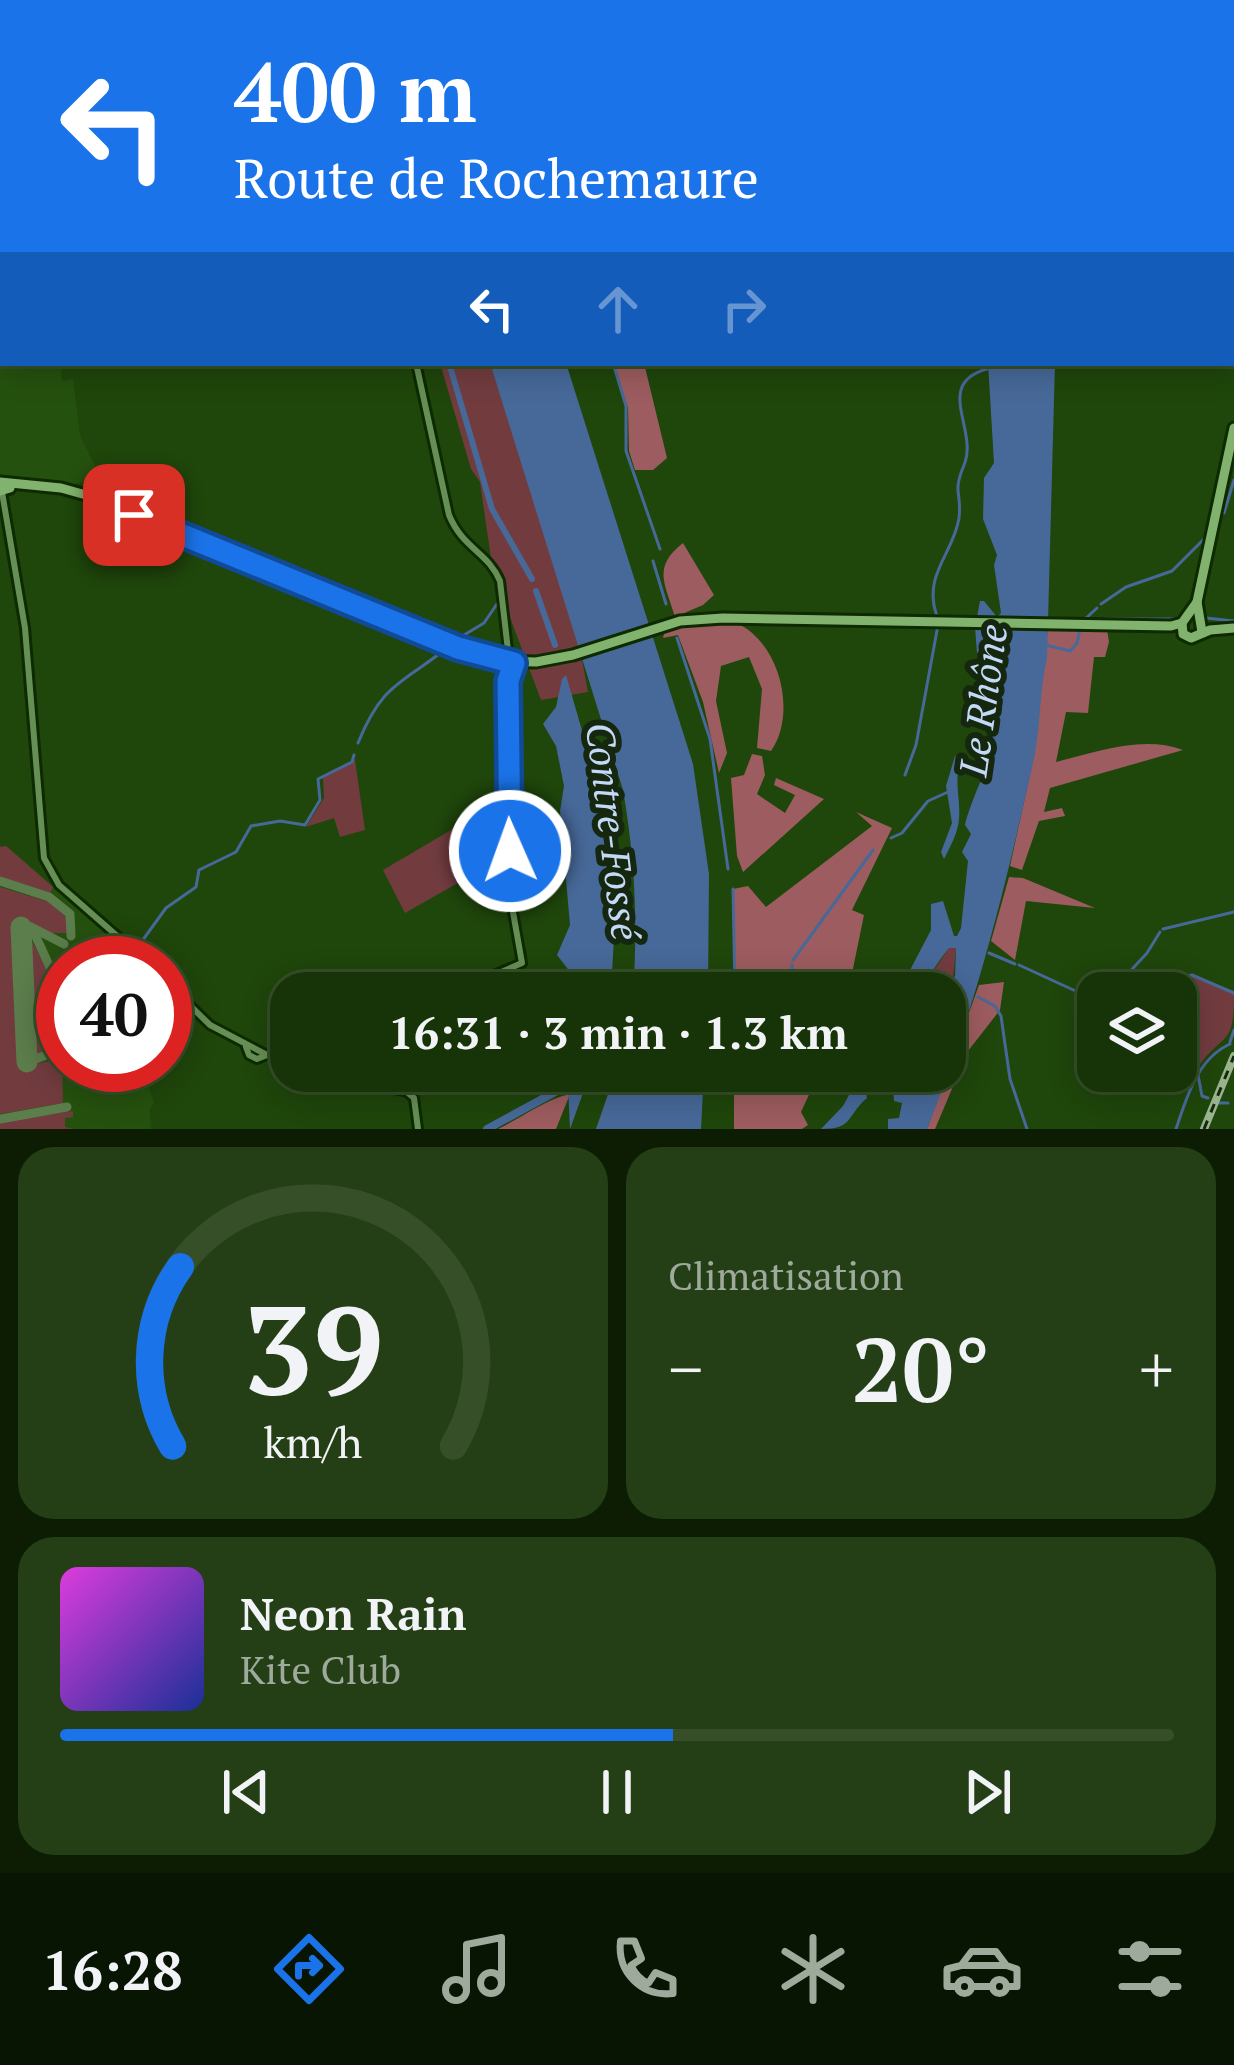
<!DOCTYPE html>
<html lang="fr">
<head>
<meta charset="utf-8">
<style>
	:root { --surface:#173408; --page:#243f16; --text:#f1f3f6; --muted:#9eaa9c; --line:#364f29; --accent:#1a73e8 }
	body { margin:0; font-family:"PT Serif",serif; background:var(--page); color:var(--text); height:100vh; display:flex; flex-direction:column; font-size:45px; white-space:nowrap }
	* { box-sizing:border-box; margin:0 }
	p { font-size:39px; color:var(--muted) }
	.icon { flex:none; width:66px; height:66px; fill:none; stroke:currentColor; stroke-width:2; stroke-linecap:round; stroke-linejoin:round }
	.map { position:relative; height:1129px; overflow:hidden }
	.side { display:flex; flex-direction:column; gap:18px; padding:18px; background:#0d1d04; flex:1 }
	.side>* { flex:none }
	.banner { position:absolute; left:0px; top:0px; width:1236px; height:366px; box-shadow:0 6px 30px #0003,0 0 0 3px var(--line); background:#1a73e8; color:#fff; overflow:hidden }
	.fabs { position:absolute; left:1077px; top:972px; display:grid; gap:24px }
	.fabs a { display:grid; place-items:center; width:120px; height:120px; border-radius:24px; background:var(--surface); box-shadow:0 6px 30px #0003,0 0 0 3px var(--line); font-size:60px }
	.speed { position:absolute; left:36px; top:936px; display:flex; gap:24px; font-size:60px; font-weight:700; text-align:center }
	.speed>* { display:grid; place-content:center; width:156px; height:156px; border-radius:50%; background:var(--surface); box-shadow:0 6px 30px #0003,0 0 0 3px var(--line); line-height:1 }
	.speed .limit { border:18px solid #d22; background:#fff; color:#111 }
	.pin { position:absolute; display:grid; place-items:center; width:102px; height:102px; color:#fff; margin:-51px; border-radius:24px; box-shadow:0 6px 18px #0006 }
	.me { position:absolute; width:132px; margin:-66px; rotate:358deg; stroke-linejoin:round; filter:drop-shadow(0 0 9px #0008) }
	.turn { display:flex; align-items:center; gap:42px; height:252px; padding:0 36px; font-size:54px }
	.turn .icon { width:156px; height:156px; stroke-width:2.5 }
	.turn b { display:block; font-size:84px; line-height:102px }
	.lanes { display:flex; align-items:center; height:114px; padding:0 36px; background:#0003; justify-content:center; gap:60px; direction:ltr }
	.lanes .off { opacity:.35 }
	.big { font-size:90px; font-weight:700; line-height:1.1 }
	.side .widget { flex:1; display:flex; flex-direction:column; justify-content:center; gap:18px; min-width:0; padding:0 42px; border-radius:36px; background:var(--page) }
	.side .dial { align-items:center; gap:0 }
	.dial svg { height:312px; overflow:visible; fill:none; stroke:var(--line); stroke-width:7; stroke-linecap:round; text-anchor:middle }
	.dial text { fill:var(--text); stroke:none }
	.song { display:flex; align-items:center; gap:36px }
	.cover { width:144px; height:144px; border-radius:18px; background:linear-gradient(135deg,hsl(300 70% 55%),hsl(230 70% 35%)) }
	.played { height:12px; border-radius:6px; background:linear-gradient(90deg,var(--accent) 55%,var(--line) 55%) }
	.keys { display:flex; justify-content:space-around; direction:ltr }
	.heat { display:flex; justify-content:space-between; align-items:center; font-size:66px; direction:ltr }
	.side .tiles { flex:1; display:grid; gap:18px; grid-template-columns:1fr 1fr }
	.widget:last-child { grid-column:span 2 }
	.trip { position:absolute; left:270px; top:972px; width:696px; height:120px; border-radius:36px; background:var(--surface); box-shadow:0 6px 30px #0003,0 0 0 3px var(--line); font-weight:700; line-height:120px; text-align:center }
	.menu { display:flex; height:192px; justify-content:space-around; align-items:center; background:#091503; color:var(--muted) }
	.menu .icon { width:84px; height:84px }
	.menu .selected { color:var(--accent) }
	.menu b { font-size:54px; color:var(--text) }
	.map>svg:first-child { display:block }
	.built { fill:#25510e }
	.green { fill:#723c3f }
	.forest { fill:#9d5c5f }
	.water { fill:#476999 }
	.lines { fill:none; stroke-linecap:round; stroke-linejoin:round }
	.stream { stroke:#476999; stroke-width:3 }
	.canal { stroke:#476999; stroke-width:6 }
	.river { stroke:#476999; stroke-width:8 }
	.taxiway { stroke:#5c7d4c; stroke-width:9 }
	.runway { stroke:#5c7d4c; stroke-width:21 }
	.minor-casing { stroke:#0d2a00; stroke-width:12 }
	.major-casing { stroke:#0d2a00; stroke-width:15 }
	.minor { stroke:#668f55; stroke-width:6 }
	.major { stroke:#82b36e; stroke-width:9 }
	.rail-casing { stroke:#98b48c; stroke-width:8 }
	.rail { stroke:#16270f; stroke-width:3; stroke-dasharray:9; stroke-linecap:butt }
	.route-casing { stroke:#114b97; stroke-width:30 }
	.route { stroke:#1a73e8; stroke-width:21 }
	.labels { text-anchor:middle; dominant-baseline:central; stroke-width:12; stroke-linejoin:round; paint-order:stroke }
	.water-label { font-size:39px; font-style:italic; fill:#c4d9f6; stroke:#16270f }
</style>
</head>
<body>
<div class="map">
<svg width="1234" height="1129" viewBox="0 0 1234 1129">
	<rect width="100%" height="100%" fill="#1f460b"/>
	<!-- built -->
	<g class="built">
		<path d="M61,363L62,381L73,379L80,435L101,478L71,485L0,476V365Z"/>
		<path d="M6,846L121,944L117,963H63V1065H140L154,1102L150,1109L151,1129H0V847Z"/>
	</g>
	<!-- green -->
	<g class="green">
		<path d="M440,363H490L578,638L588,692L541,700L493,572L480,482L471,469Z"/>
		<path d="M355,760L365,830L340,837L334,818L306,827L324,798L323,777Z"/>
		<path d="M463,823L479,871L405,913L383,870Z"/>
		<path d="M6,846L53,887L49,895L0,877V847Z"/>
		<path d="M0,887L49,902L68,919V933H49L22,923L14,930L21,1066L62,1059L63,1103L0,1114Z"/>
		<path d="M29,935L63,1002V1046L34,1056L26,936Z"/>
		<path d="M949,948H956L953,980L940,993H926L930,976Z"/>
		<path d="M1192,976L1234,994C1234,1048 1224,1031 1197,1068L1176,1057V993H1138L1150,986Z"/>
		<path d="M73,1111V1117L65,1118V1127L74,1129H0V1122Z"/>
	</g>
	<!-- forest -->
	<g class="forest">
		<path d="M614,363H644L667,458L653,470H635L629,451L628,408Z"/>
		<path d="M683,543L714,595L703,605L675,617C665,583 652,567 683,543Z"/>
		<path d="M736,623C779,641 798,712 771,751L757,748L762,689L749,657L721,666L716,701L727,753L719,773L703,702L678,635L663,638L665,630L684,625Z"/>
		<path d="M1048,627L1107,629L1109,642L1105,657H1094L1088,713L1066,712L1056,762C1098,752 1142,735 1183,750L1050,788L1044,812L1062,808L1065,816L1039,821L1022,870L1010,866L1034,756Z"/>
		<path d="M752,754L762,756L765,775L757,794L785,813L795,795L774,785L776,778L824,799L743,872L737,856L731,778L744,775Z"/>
		<path d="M856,812L892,828L852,910L864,915L848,993H792V985L775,993H735L733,889L748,886L766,907L872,826Z"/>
		<path d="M1009,877L1023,878L1095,908L1026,901L1015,960L991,941Z"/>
		<path d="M1004,982L1000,1010L968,1051L935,1129H927L979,985Z"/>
		<path d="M734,1071H820L801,1112L808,1125L802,1129H734Z"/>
		<path d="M570,1094L556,1129H498C523,1117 544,1100 570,1094Z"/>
	</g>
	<!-- water -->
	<g class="water">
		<path d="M490,363H566L693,764L709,874L708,993H633C638,923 635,859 623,790Z"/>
		<path d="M988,363H1055L1047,658C1039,692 1041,726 1034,758C1006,885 976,1008 927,1129H888V1119L899,1118L902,1103L894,1101L893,1085L877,1071H945V993H940L955,976L956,948H949C939,961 926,977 926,993H898L931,930V904L943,901L954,936H957L961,928L968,861L962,852L971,834L965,825C966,817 983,772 988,767L997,695L993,665L977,653L975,627L980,601H984L997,617L1001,613L994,565L997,555L983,519L984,478L994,463Z"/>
		<path d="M566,675L607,817L616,902L612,973L605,982L574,977L557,955L570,925L560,811L564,786L556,746L543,724L556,707L562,679Z"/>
		<path d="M955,756L963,757C952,780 961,796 959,819C958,833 950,847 944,859L941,852L952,823L946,786Z"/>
		<path d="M574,1071H591L570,1129L568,1085Z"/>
		<path d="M616,1071H704L701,1129H596Z"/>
		<path d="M874,1071L864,1082L867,1098C846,1116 854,1129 821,1129L843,1106L861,1073Z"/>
	</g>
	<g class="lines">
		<!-- stream -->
		<g class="stream">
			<path d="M494,0L495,3"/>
			<path d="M1217,0L1218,3"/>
			<path d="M772,3V0"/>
			<path d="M1233,71L1234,82"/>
			<path d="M613,363L626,406V451L660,549"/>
			<path d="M1224,513L1234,480"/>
			<path d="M653,561L666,604"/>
			<path d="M1101,604L1126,587L1172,571L1206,537"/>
			<path d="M937,616C922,575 954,553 959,518C962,491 952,494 964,465C979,430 933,384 987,369"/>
			<path d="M1206,618L1234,621"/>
			<path d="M1105,619H1176L1184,615"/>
			<path d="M1084,620L1097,608"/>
			<path d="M677,638L710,739L728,869"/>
			<path d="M454,641L484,623L499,601"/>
			<path d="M1046,645L1070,651L1077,643L1080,629"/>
			<path d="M358,743C383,682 401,685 448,647"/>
			<path d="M905,775L916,745L938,625"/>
			<path d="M891,838L902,833L928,801L948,792"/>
			<path d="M733,889L735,993"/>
			<path d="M1163,929L1234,912"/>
			<path d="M137,948L166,908L196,887L199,870L236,852L251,826L280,821L305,825L320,800L318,779L352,762L354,755"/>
			<path d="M989,953L1015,964"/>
			<path d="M793,960L873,850"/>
			<path d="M792,965L793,985"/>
			<path d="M1019,965L1093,999"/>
			<path d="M1151,986L1192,975L1234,993"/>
			<path d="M1110,993L1147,953L1160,932"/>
			<path d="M1133,993L1144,988"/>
			<path d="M978,997L995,1006L1001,1016L1010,1079L1027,1129"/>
			<path d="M1096,1001L1098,1002"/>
			<path d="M1230,1042L1234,1030"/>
			<path d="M1198,1075L1202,1096L1208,1098"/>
			<path d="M1219,1103H1228"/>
			<path d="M1176,1129C1187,1097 1197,1059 1230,1044"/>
		</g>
		<!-- canal -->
		<g class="canal">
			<path d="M334,0V3"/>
			<path d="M449,363L492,509L532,579"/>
			<path d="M536,591L555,645"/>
			<path d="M608,993V973"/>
		</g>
		<!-- river -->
		<path class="river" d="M487,1129L568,1085L582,1071"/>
		<!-- taxiway -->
		<g class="taxiway">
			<path d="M0,881L49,897L70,914L71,936"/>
			<path d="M21,927L29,926L64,944"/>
			<path d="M32,928L63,996"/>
			<path d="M27,1062L63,1049"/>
			<path d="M0,1119L67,1107"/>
		</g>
		<!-- runway -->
		<path class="runway" d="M21,927L27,1062"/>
		<defs>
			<g id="minor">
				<path d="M293,0L294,3"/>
				<path d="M416,363L449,515C463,549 488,552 500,581L509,659"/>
				<path d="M2,492L25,628L44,858L59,885L148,963"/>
				<path d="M165,981L210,1025L267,1055"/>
				<path d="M452,993L522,963L507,878L512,833L506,763L510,700L503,661"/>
				<path d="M246,1047L249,1055L257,1059L267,1055L291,1058"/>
				<path d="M348,1071L373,1085L404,1091"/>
				<path d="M407,1089L408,1071"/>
				<path d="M408,1093L414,1098L418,1129"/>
			</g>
			<g id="major">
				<path d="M1204,0V3"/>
				<path d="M1233,189L1234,196"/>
				<path d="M0,482L61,488L86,495L458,648L503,661L536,662L573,655L680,621L723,618L1171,626L1182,623L1197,602"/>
				<path d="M0,491L10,488"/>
				<path d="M1182,623L1183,634L1191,638L1210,630L1234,628"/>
				<path d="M1202,632L1197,602L1234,428"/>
			</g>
		</defs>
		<!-- minor casing -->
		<use href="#minor" class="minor-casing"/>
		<!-- major casing -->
		<use href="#major" class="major-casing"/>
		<!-- minor -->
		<use href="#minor" class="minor"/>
		<!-- major -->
		<use href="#major" class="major"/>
		<defs>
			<path id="rail" d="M1204,1129L1234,1056"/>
		</defs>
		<!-- rail casing -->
		<use href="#rail" class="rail-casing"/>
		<!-- rail -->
		<use href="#rail" class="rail"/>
	</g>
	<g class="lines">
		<defs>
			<path id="route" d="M134,515L458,648L514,663L508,681L510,851"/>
		</defs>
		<!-- route casing -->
		<use href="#route" class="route-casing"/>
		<!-- route -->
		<use href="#route" class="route"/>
	</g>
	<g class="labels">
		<!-- water labels -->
		<g class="water-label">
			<text transform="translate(982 700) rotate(-82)">Le Rhône</text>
			<text transform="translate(614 831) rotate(83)">Contre-Fossé</text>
		</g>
	</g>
</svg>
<div class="fabs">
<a><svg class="icon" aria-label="layers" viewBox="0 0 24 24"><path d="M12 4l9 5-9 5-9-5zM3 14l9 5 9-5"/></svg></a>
</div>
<div class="speed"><div class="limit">40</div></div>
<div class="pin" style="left:134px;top:515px;background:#d93025"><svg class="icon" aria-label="arrive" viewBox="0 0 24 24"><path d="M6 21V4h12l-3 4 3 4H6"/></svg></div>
<svg class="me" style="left:510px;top:851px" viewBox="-20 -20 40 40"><circle r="17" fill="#1a73e8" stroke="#fff" stroke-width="3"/><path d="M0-11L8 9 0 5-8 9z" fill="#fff"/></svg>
<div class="trip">16:31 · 3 min · 1.3 km</div>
<div class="banner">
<div class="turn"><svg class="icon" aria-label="left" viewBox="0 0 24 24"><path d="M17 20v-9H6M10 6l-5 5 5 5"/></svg><div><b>400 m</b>Route de Rochemaure</div></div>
<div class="lanes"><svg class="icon" aria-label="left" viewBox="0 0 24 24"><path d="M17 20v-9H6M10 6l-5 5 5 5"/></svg><svg class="icon off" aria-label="ahead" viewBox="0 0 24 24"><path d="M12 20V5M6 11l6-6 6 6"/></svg><svg class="icon off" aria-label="right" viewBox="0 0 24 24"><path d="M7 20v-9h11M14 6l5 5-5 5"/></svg></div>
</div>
</div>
<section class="side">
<div class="tiles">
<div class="widget dial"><svg viewBox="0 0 100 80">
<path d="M14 69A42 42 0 1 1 86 69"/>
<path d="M14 69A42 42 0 0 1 16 23" stroke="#1a73e8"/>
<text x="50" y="56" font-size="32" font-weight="700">39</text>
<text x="50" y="72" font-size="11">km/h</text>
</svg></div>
<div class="widget"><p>Climatisation</p>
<div class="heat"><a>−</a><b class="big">20°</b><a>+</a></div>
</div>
<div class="widget">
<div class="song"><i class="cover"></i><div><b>Neon Rain</b><p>Kite Club</p></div></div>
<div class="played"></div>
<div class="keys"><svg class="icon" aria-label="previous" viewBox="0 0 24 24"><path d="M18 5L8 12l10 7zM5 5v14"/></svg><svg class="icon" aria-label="pause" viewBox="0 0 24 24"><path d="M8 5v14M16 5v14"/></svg><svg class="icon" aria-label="next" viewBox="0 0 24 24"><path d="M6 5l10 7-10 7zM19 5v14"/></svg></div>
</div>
</div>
</section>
<nav class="menu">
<b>16:28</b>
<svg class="icon selected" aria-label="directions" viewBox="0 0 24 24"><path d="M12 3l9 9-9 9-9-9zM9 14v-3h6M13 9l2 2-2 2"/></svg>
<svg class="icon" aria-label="music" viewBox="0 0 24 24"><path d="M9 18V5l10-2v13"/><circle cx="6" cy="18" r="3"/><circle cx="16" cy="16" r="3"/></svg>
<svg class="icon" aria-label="phone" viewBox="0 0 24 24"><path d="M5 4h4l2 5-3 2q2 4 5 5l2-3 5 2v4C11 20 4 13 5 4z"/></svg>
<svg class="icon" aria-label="climate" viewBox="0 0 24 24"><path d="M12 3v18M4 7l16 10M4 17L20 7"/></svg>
<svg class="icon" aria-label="car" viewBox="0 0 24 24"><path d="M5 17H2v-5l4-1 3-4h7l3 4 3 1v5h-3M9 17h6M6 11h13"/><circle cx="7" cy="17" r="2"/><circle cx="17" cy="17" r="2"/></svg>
<svg class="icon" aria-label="filters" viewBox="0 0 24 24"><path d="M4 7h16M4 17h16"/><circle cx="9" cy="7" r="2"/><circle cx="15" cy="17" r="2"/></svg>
</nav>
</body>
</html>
